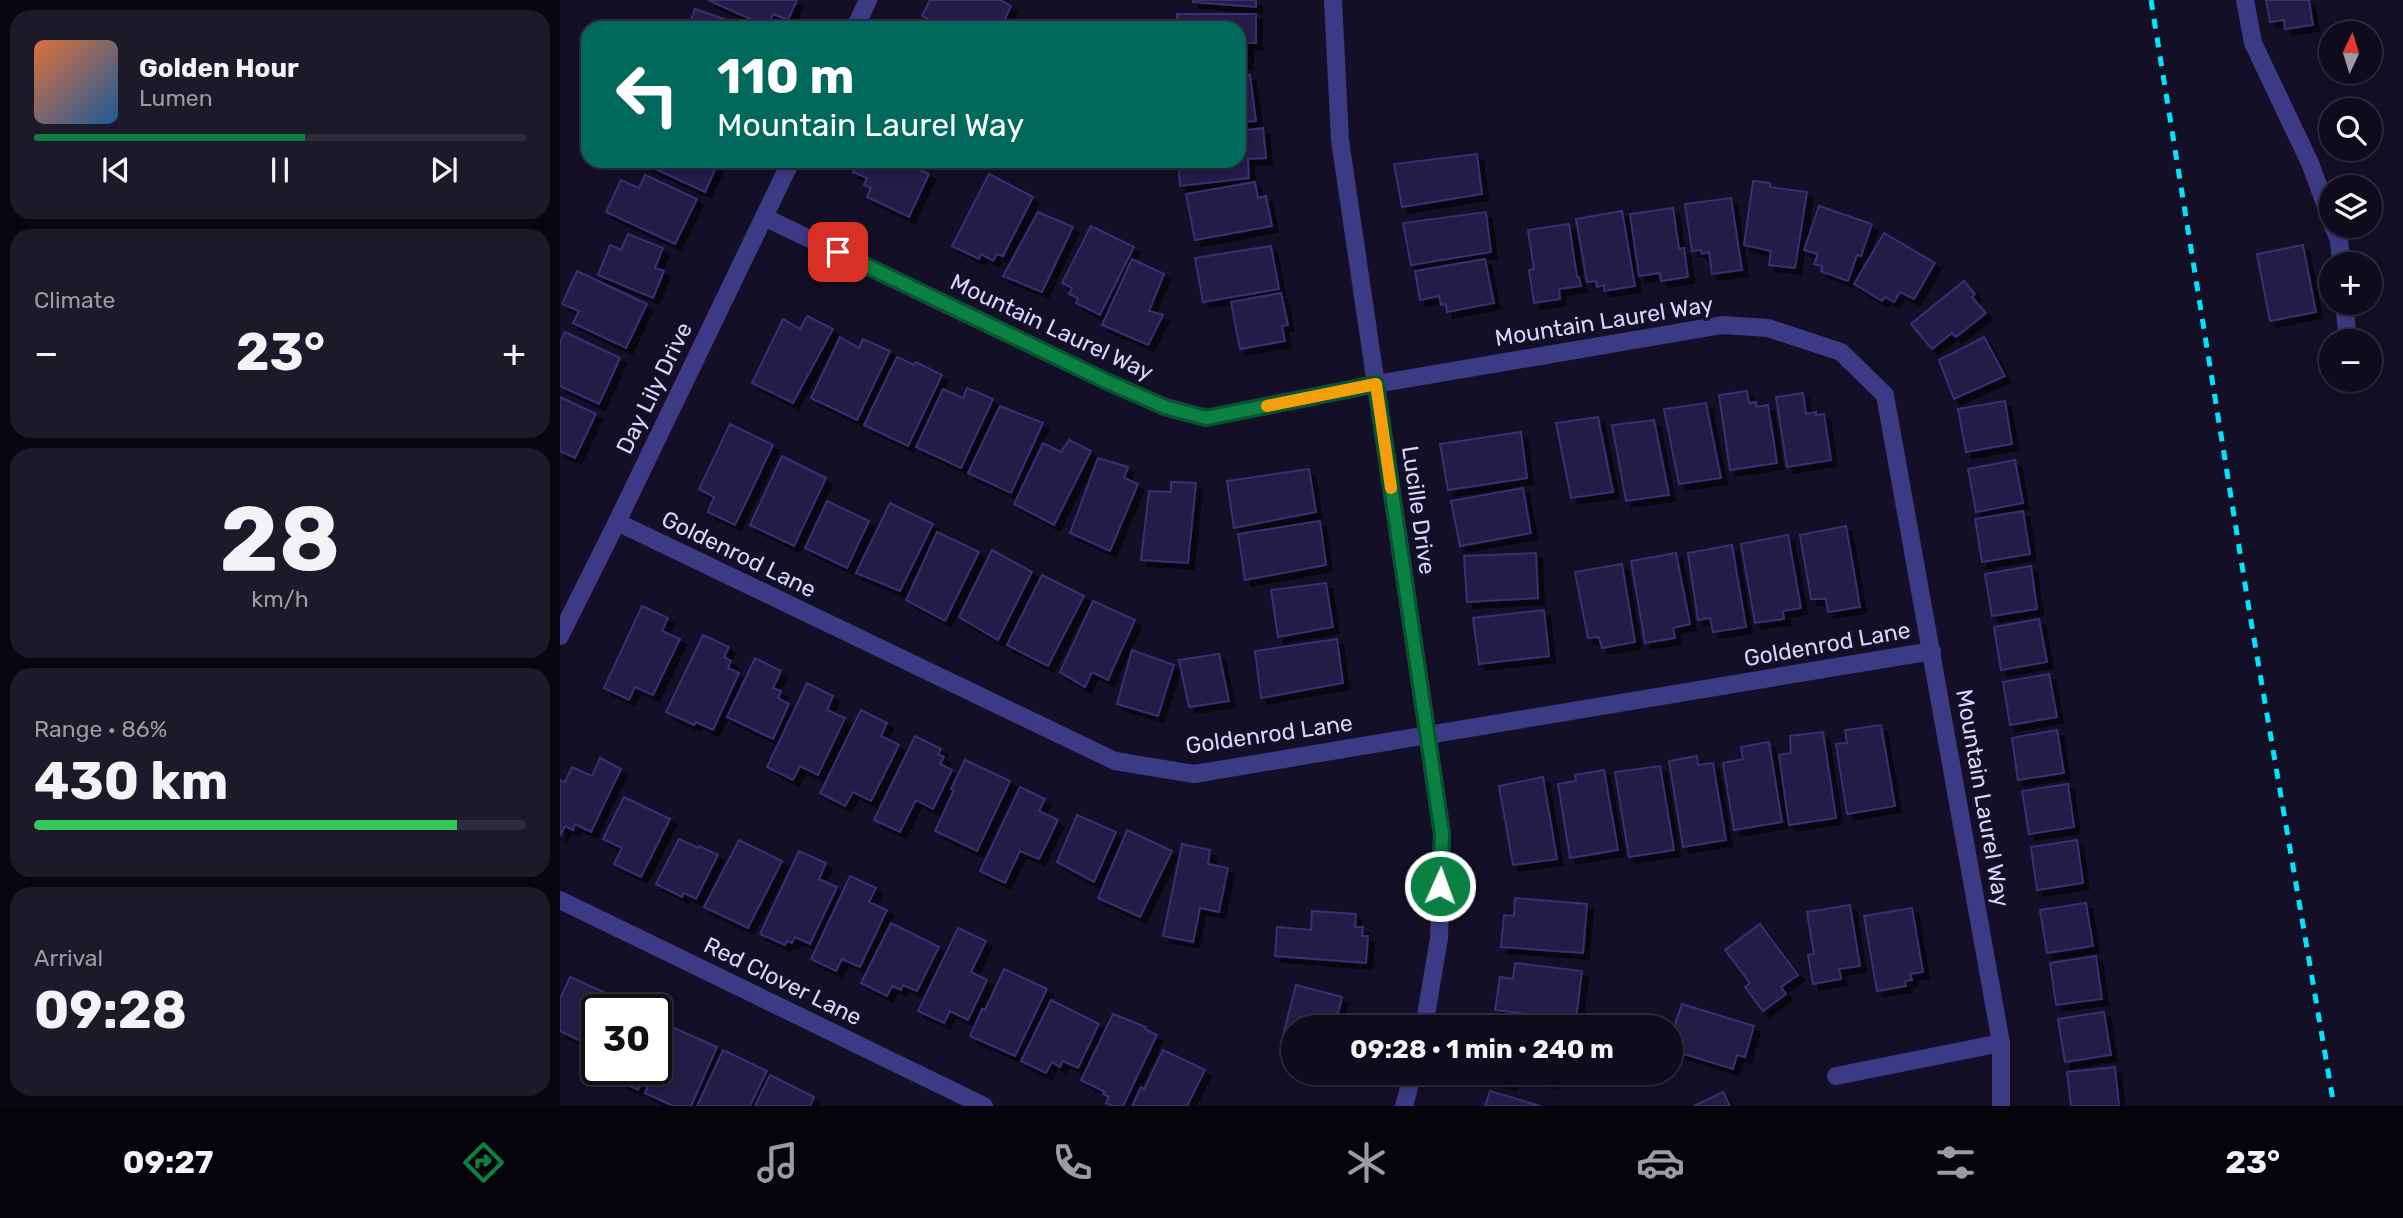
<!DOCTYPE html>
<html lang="en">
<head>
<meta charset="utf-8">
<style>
	:root { --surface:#0e0b1c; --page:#1c1929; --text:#f1f3f6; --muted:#9b9ba3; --line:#2e2b3b; --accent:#0b8043 }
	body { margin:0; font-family:Rubik,sans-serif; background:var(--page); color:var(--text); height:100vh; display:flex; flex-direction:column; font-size:26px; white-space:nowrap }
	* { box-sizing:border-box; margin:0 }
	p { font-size:23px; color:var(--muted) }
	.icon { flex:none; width:38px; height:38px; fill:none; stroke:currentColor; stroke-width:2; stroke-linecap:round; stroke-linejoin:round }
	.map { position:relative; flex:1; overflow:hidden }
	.details { display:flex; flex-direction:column; gap:10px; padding:10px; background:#08060f; width:560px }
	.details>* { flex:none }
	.banner { position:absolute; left:21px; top:21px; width:665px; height:147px; border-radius:21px; box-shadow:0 4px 10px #0003,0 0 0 2px var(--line); background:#00695c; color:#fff; overflow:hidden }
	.needle { width:46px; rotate:4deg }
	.controls { position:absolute; left:1759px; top:21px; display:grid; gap:14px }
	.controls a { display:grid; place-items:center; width:63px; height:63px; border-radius:50%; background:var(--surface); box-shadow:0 4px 10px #0003,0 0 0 2px var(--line); font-size:35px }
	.speed { position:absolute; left:21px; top:994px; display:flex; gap:14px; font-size:35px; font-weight:700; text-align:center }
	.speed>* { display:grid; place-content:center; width:91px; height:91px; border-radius:50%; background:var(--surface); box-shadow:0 4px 10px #0003,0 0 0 2px var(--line); line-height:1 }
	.speed .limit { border:4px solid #111; border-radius:10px; background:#fff; color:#111 }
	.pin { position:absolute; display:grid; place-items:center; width:60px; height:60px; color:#fff; margin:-30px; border-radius:14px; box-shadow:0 4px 10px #0006 }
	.me { position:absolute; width:77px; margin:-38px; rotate:2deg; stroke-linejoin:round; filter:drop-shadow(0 0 5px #0008) }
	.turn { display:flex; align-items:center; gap:24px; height:147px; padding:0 21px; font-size:32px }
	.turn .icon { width:91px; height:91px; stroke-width:2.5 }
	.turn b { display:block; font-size:49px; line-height:60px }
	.big { font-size:52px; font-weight:700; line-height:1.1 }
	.details .tile { flex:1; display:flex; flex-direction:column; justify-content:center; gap:10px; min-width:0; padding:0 24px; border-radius:21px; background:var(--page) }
	.details .dial { align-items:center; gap:0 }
	.dial b { font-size:91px; line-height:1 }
	.song { display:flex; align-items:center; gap:21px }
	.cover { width:84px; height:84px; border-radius:10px; background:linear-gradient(135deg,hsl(20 70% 55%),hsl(210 70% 35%)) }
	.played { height:7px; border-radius:4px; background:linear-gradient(90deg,var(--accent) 55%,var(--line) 55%) }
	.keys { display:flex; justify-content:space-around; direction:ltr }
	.heat { display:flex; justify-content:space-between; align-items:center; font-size:38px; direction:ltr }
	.charge { height:10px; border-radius:5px; background:linear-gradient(90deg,#34c759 86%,var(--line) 0) }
	.trip { position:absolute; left:721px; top:1015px; width:402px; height:70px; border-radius:35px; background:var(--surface); box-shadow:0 4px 10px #0003,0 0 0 2px var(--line); font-weight:700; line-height:70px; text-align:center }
	.tab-bar { display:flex; height:112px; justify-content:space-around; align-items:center; background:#06040b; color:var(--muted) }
	.tab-bar .icon { width:49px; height:49px }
	.tab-bar .current { color:var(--accent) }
	.tab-bar b { font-size:32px; color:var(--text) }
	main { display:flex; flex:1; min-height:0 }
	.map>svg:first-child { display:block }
	.building { fill:#241b47; stroke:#3b2d73; stroke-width:2; filter:url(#shadow) }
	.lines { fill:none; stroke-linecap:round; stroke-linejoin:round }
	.service { stroke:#3d3a85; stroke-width:18 }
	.minor { stroke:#3d3a85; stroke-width:18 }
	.rail { stroke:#00e5ff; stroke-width:5; stroke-dasharray:10 9; stroke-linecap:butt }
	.route-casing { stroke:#07532c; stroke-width:18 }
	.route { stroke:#0b8043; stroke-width:12 }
	.slow { stroke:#f59e0b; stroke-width:12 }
	.labels { text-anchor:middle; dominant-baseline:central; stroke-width:7; stroke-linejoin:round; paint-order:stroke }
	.street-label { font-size:23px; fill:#d9d4ff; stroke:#130f26 }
</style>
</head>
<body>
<main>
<section class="details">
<div class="tile">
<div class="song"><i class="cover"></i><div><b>Golden Hour</b><p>Lumen</p></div></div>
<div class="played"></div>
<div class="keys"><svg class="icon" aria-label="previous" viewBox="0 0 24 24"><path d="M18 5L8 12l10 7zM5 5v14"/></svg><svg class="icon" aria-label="pause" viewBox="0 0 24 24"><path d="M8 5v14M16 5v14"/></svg><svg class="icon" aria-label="next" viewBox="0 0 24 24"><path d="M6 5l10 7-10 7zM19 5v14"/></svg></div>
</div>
<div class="tile"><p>Climate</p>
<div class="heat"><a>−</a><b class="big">23°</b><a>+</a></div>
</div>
<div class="tile dial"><b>28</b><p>km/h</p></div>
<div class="tile"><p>Range · 86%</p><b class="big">430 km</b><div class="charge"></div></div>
<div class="tile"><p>Arrival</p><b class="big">09:28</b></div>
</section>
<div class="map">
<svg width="1843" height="1106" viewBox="0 0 1843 1106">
	<defs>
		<filter id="shadow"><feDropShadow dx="6" dy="6" stdDeviation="0" flood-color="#0009"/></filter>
	</defs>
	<rect width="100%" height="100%" fill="#130f26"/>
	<!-- building -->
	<g class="building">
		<path d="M148,0H237L228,20L213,14L208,27Z"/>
		<path d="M370,0H440L451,6L441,28H388L362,16Z"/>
		<path d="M633,0H696V7L633,2Z"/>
		<path d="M1706,0H1749L1753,25L1725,29L1724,20L1710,22Z"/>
		<path d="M135,9L190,28H128Z"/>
		<path d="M617,14H696V43H687V63H679V28H617Z"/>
		<path d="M679,75H690L696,121L679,122Z"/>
		<path d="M703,128L706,158L688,159L689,178L620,186L618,161H679V131Z"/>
		<path d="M917,154L922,194L842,207L834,164Z"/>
		<path d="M78,161H148L157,165L145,192Z"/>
		<path d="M298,161H341L369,174L349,217L307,197L311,188L304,185L307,178L293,172Z"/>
		<path d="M429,174L473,197L443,256L437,254L433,261L421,254L419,259L392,246Z"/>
		<path d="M85,175L137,199L115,244L46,212L61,180L79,188Z"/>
		<path d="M1193,181L1210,183V187L1247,192L1235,268L1209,265L1211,251L1184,245Z"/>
		<path d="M695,182L698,198L706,196L712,226L635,240L626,194Z"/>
		<path d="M1171,198L1182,270L1152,274L1149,252L1142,254L1141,250L1132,251L1125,204Z"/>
		<path d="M1259,206L1312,224L1301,256L1297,255L1288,281L1261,271L1262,266L1254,264L1258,254L1244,250Z"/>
		<path d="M1113,208L1119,249L1124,248L1128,277L1101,281L1100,273L1079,276L1070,214Z"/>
		<path d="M1062,211L1075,286L1044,291V285L1037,287L1036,281L1027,282L1016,219Z"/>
		<path d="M478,212L513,227L482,292L443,276Z"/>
		<path d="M926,212L931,252L851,265L843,223Z"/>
		<path d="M1009,224L1017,277H1019L1021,286L999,289L1000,299L974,303L969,270L974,269L968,230Z"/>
		<path d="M531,226L574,247L540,315L516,303L518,298L509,294L512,288L502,283Z"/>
		<path d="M1324,233L1375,263L1354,299L1340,292L1334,302L1325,297L1322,301L1294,284Z"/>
		<path d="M68,234L103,248L95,268L104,271L93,298L38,275L50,245L61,250Z"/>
		<path d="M1743,245L1756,312L1710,321L1697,254Z"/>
		<path d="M711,246L719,289L643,302L635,258Z"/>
		<path d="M572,259L604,274L589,311L603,315L588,345L542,325Z"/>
		<path d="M925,259L934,303L887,312L886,304L881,305L879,296L860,300L855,271Z"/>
		<path d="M17,271L87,304L66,348L13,323L19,311L2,304Z"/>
		<path d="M1404,281L1415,294L1412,297L1426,313L1396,337L1392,333L1372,349L1351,324Z"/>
		<path d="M721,293L728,325L722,326L725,341L680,349L671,302Z"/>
		<path d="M247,316L273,329L233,403L192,383L223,319L240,329Z"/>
		<path d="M5,332L60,358L39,404L0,386V342Z"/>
		<path d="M280,337L299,348L303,339L330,351L297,420L251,398Z"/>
		<path d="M1424,337L1445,376L1394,399L1379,360Z"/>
		<path d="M337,357L354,365L356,362L382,375L348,446L304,425Z"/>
		<path d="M407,388L433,399L401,468L356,447L383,389L403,398Z"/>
		<path d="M1187,391L1189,403L1196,402V407L1208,405L1217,463L1170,470L1159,395Z"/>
		<path d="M1243,393L1246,414L1256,412V415L1264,414L1271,460L1227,467L1216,397Z"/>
		<path d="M0,397L36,414L15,458L0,451Z"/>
		<path d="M1445,401L1452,444L1406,452L1398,409Z"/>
		<path d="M1146,403L1161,478L1119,484L1104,409Z"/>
		<path d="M440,406L483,423L451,493L408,473Z"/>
		<path d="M1038,417L1053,492L1011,498L996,423Z"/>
		<path d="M1094,420L1109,495L1066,501L1052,425Z"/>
		<path d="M170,424L213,445L175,525L148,512L154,497L139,489Z"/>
		<path d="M961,432L967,478L888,490L880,444Z"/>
		<path d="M509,440L531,451L494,525L454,504L483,443L501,452Z"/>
		<path d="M222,456L266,478L234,546L190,525Z"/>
		<path d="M538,458L568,467L564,478L578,484L550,551L510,533Z"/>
		<path d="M1455,460L1463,503L1416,512L1408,469Z"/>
		<path d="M749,469L756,512L674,528L667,481Z"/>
		<path d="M611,482L636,483L628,563L581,560L589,491L611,492Z"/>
		<path d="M963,488L971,533L900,546L891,501Z"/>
		<path d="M267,501L309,521L287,568L245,548Z"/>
		<path d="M330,503L373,524L340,591L296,573Z"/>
		<path d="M1463,511L1470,554L1422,562L1415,519Z"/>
		<path d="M760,521L766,565L685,580L678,534Z"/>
		<path d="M1286,526L1300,607L1268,612L1266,599H1251L1240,535Z"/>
		<path d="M377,532L419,552L385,621L346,600Z"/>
		<path d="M1228,535L1241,608L1223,611L1224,619L1195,623L1181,544Z"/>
		<path d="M1172,545L1186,627L1153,632L1150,618L1138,620L1128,553Z"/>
		<path d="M432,550L472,572L438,640L399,617Z"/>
		<path d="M976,553L978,598L907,602L904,556Z"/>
		<path d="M1116,553L1130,624L1113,628L1115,638L1085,643L1071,561Z"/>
		<path d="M1062,564L1075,642L1042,648L1039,637L1028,638L1015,572Z"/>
		<path d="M1471,566L1477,609L1432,616L1425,574Z"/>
		<path d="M482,575L524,596L488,666L447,645Z"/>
		<path d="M766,583L773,627L718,637L711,590Z"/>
		<path d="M533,601L575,620L548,680L532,672L525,687L500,672Z"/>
		<path d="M82,606L108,618L102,631L120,639L93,695L75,687L69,700L44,688Z"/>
		<path d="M984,610L989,656L919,664L913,618Z"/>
		<path d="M1479,619L1487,662L1441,670L1434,627Z"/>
		<path d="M143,635L169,647L164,657L171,661L168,668L179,673L153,730L136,722L134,725L106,712Z"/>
		<path d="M777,639L783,683L701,698L695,651Z"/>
		<path d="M572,650L614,665L598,716L557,704Z"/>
		<path d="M659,654L669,701L629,707L619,660Z"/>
		<path d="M195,658L221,671L213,688L221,691L218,698L229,704L213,739L167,717Z"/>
		<path d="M1489,674L1497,717L1450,725L1443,682Z"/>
		<path d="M247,683L273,696L267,710L285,718L258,775L240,766L233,780L207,767Z"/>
		<path d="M301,710L327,723L321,736L339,745L311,801L293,792L285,806L260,793Z"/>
		<path d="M1321,725L1335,806L1287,814L1276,744L1287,743L1285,730Z"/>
		<path d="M1497,730L1504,773L1458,780L1452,738Z"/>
		<path d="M1263,732L1276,818L1229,825L1219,755L1231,753L1230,736Z"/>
		<path d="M355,736L381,749L378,754L384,757L380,764L392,770L373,809L356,800L340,832L314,820Z"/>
		<path d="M1209,742L1222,822L1174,830L1163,763L1183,759L1181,747Z"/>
		<path d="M1137,756L1138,765L1153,763L1166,840L1123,847L1109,761Z"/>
		<path d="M40,758L61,769L31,832L15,824L13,830L5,826L0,836V780L5,782L12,767L32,776Z"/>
		<path d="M405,760L450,781L417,851L375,831L394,790L391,789Z"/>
		<path d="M1100,766L1114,850L1069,857L1055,772Z"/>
		<path d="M1044,770L1058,850L1010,858L998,784L1016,781L1015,775Z"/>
		<path d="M983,777L997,859L953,865L939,786Z"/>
		<path d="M1508,784L1514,827L1469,834L1462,791Z"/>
		<path d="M460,787L485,799L479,811L498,820L479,859L460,851L445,883L420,871Z"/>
		<path d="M64,797L110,819L81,877L54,864L62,848L43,839Z"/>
		<path d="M517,815L556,832L534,882L497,862Z"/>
		<path d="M567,830L612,851L580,917L538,898Z"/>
		<path d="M119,839L138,848L139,846L158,855L136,899L124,893L122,897L96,884Z"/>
		<path d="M179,840L222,861L188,928L144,907Z"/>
		<path d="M1517,840L1523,883L1477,890L1471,847Z"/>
		<path d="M622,844L650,850L648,864L668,868L659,912L640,908L633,942L603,936Z"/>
		<path d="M239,851L266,863L259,879L277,887L250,944L235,937L232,943L227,941L225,945L200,934Z"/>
		<path d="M290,876L316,888L309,902L327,910L300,967L282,959L276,971L251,959Z"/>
		<path d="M955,898L1027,904L1023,953L941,947L944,915L954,916Z"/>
		<path d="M1526,903L1533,946L1487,953L1480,910Z"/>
		<path d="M1290,905L1300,966L1279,969L1281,979L1253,984L1248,955L1254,954L1247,912Z"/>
		<path d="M1352,908L1363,972L1350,974L1352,980L1345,981L1346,986L1317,991L1304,916Z"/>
		<path d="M752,911L796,914L795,927H803L802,936H808L806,963L715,956L717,927L751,930Z"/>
		<path d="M331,923L379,947L357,991L343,985L341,990L332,986L327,996L301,983Z"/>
		<path d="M1200,924L1238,975L1221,987L1226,994L1203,1011L1185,987L1190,983L1165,950Z"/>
		<path d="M398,928L426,941L411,972L427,980L408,1020L390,1011L384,1023L358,1011Z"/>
		<path d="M1536,956L1542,999L1496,1005L1490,963Z"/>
		<path d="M955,963L1022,971L1016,1020L935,1010L940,977L953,979Z"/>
		<path d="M444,969L487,989L455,1056L410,1036L422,1009L425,1010Z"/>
		<path d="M10,977L48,994L41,1010H37V1018L25,1043L0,1031V999Z"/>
		<path d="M736,985L782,997L777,1017L794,1021L792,1027H733V1037L723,1035Z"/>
		<path d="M491,1000L539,1024L518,1068L503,1061L500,1067L492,1062L486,1073L461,1061Z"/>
		<path d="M1122,1004L1194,1026L1185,1057L1177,1055L1173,1069L1111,1050V1035Z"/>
		<path d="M1544,1012L1551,1055L1505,1062L1498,1019Z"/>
		<path d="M553,1014L586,1027L585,1029L597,1035L563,1106H552L546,1103L549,1097L543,1094L545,1092L521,1080Z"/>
		<path d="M96,1018L109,1024L96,1051Z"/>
		<path d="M114,1028L157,1047L131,1106H113L85,1093Z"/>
		<path d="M163,1050L207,1071L190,1106H137Z"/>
		<path d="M603,1050L645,1070L627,1106H572L581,1087L584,1089Z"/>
		<path d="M37,1063V1069H88L78,1090L34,1069Z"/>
		<path d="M1555,1067L1559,1106H1511L1507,1072Z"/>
		<path d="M921,1073H994L992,1083L952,1074L950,1084L920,1077Z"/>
		<path d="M210,1075L254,1097L250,1106H195Z"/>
		<path d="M930,1091L980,1106H925Z"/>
		<path d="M1163,1092L1170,1106H1134Z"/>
	</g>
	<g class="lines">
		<!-- service -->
		<g class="service">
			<path d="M1685,0L1693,43L1750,163L1771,220"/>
			<path d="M1773,226L1779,240L1781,264"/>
			<path d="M1784,303L1788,341"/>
		</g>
		<!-- minor -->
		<g class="minor">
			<path d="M773,0L780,140L882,834L879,938L864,1027"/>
			<path d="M295,28L308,0"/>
			<path d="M204,217L548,382L605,407L646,418L816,384L1162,325L1208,328L1281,352L1325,395L1441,1043V1106"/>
			<path d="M57,522L555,761L634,774L1372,651"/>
			<path d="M0,636L57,522L231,161"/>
			<path d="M0,900L424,1106"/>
			<path d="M1276,1076L1441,1043"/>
			<path d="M844,1106L853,1073"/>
		</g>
		<!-- rail -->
		<path class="rail" d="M1591,0L1690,615L1774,1106"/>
	</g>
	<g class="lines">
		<defs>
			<path id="route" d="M278,252L548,382L605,407L646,418L816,384L882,834L880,886"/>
		</defs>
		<!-- route casing -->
		<use href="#route" class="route-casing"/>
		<!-- route -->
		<use href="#route" class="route"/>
		<!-- slow -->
		<path class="slow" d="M707,406L816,384L831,488"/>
	</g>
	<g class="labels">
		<!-- street labels -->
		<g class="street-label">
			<text transform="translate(1044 321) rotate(-9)">Mountain Laurel Way</text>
			<text transform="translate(492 327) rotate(25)">Mountain Laurel Way</text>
			<text transform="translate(94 388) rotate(-64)">Day Lily Drive</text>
			<text transform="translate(859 510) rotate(82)">Lucille Drive</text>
			<text transform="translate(179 554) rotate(26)">Goldenrod Lane</text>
			<text transform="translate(1267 644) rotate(-10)">Goldenrod Lane</text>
			<text transform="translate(709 734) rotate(-8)">Goldenrod Lane</text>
			<text transform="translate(1423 798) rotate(80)">Mountain Laurel Way</text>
			<text transform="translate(223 981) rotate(26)">Red Clover Lane</text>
		</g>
	</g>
</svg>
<div class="controls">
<a><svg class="needle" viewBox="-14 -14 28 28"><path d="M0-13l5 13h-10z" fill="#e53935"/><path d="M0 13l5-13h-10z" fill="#9b9ba3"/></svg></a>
<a><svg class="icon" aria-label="search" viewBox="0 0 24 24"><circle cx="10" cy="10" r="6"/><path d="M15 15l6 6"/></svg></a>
<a><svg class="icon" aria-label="layers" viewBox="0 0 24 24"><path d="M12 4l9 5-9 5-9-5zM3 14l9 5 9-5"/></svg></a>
<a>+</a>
<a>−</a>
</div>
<div class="speed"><div class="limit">30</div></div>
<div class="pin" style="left:278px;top:252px;background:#d93025"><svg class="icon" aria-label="arrive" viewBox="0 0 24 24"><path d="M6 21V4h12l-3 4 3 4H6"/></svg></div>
<svg class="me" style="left:880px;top:886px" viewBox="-20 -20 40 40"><circle r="17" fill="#0b8043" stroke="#fff" stroke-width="3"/><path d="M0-11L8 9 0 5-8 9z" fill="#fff"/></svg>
<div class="trip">09:28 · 1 min · 240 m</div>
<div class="banner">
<div class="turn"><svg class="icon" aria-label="left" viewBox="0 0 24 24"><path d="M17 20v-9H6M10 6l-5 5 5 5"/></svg><div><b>110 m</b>Mountain Laurel Way</div></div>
</div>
</div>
</main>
<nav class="tab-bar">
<b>09:27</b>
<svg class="icon current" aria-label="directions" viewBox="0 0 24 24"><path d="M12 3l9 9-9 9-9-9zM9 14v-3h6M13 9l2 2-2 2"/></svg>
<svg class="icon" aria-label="music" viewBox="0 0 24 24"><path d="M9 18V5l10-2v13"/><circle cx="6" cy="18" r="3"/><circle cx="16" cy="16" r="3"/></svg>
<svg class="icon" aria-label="phone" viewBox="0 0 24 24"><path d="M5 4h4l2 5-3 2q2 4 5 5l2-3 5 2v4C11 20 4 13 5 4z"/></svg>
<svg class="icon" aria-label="climate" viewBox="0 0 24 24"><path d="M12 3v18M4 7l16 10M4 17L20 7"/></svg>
<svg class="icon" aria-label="car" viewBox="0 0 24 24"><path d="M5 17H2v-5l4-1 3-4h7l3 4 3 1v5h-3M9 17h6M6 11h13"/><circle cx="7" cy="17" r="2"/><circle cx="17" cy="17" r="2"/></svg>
<svg class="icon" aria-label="filters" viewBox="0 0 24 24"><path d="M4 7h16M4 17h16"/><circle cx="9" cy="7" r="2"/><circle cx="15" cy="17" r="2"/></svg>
<b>23°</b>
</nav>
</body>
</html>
